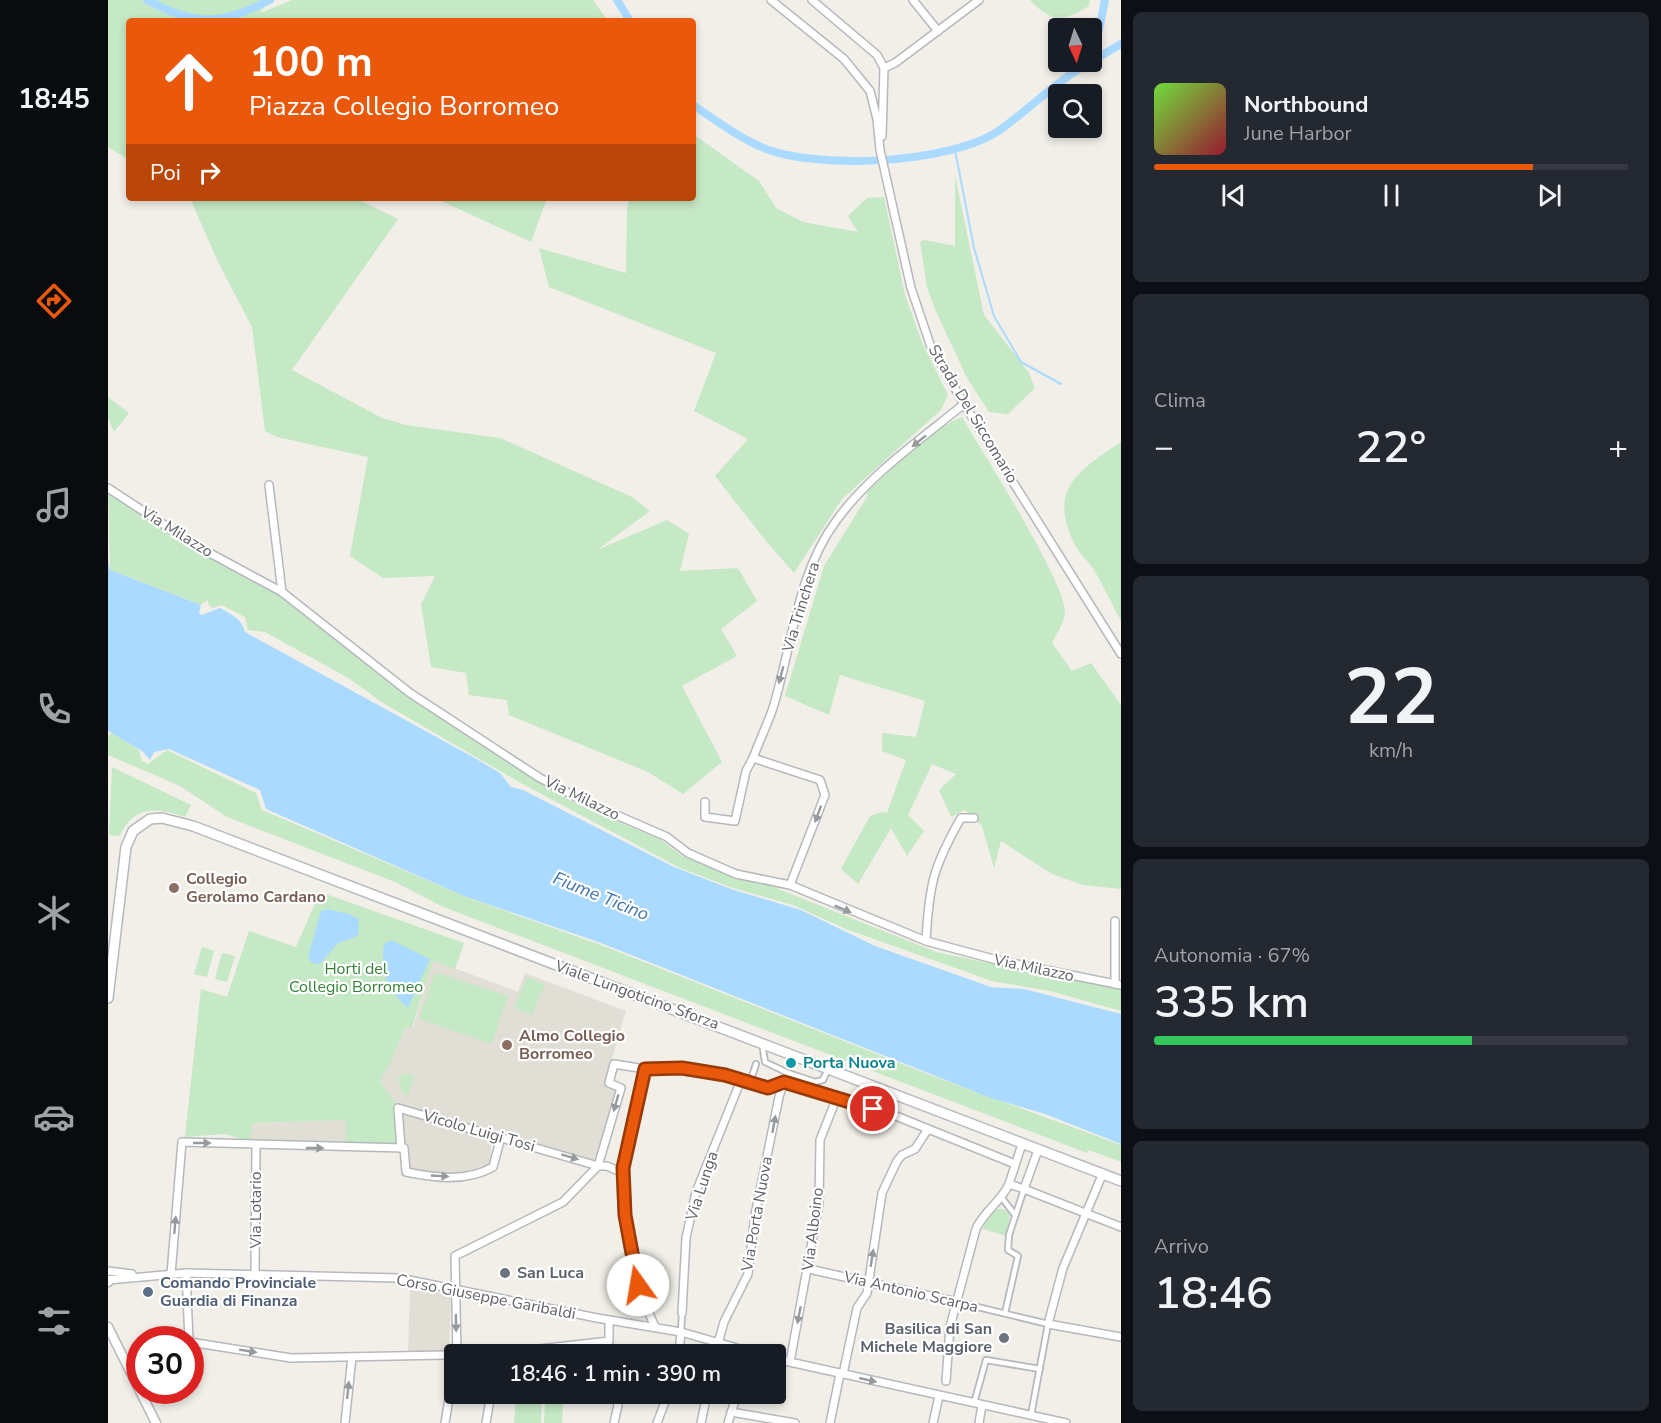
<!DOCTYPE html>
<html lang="it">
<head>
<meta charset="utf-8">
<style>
	:root { --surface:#171b24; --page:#242831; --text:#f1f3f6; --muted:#9ea1a6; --line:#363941; --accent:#ea580c }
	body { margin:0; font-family:"Nunito Sans",sans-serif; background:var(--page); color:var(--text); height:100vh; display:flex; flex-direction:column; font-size:22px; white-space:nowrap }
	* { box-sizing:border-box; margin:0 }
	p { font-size:20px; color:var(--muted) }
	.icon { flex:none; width:33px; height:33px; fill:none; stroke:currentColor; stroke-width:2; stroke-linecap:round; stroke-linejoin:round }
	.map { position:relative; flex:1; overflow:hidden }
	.side { display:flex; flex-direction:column; gap:12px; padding:12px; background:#0d0f14; width:540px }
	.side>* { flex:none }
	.guide { position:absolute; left:18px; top:18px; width:570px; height:183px; border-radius:6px; box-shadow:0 3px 9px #0003; background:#ea580c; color:#fff; overflow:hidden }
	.needle { width:39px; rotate:176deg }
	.fabs { position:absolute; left:940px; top:18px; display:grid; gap:12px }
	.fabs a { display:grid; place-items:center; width:54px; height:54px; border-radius:6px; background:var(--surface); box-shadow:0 3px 9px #0003; font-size:30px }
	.speed { position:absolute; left:18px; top:1326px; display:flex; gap:12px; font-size:30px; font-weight:700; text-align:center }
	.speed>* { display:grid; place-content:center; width:78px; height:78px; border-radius:50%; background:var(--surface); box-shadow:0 3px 9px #0003; line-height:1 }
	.speed .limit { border:9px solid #d22; background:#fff; color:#111 }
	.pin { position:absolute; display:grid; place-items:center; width:51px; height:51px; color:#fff; margin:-26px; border:3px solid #fff; border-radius:50%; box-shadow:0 2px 6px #0007 }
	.me { position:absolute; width:66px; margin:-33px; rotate:347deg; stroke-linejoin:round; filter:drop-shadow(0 0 4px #0008) }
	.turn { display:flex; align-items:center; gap:21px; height:126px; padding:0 24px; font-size:27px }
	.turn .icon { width:78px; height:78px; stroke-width:2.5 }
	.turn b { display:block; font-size:42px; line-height:51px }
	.then { display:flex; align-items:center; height:57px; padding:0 24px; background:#0003; gap:12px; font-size:22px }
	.big { font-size:45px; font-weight:600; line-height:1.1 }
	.side .widget { flex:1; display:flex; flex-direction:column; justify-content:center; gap:9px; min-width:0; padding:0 21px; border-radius:9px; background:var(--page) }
	.side .dial { align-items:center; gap:0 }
	.dial b { font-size:78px; line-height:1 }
	.song { display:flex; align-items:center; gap:18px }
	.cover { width:72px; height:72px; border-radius:9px; background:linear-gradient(135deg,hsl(100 70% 55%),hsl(350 70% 35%)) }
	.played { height:6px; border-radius:3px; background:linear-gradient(90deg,var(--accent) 80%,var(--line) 80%) }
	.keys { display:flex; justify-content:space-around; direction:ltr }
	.heat { display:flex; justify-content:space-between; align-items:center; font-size:33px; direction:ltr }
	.charge { height:9px; border-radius:4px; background:linear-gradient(90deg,#34c759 67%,var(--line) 0) }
	.trip { position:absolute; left:336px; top:1344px; width:342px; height:60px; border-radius:6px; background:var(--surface); box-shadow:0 3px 9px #0003; font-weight:600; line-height:60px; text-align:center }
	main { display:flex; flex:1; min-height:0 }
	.dock { display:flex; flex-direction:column; width:108px; justify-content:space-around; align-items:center; background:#090b0e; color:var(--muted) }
	.dock .icon { width:42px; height:42px }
	.dock .current { color:var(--accent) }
	.dock b { font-size:27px; color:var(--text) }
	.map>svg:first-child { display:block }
	.education { fill:#e1ded6 }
	.green { fill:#c5e8c5 }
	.water { fill:#aadaff }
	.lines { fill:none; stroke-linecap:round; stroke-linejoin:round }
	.stream { stroke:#aadaff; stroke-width:2 }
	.canal { stroke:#aadaff; stroke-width:8 }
	.pedestrian-casing { stroke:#b5b8bc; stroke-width:8 }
	.minor-casing { stroke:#b5b8bc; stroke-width:10 }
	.tertiary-casing { stroke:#b5b8bc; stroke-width:11 }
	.secondary-casing { stroke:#b6babf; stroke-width:12 }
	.pedestrian { stroke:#fff; stroke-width:4.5 }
	.minor { stroke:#fff; stroke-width:7 }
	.tertiary { stroke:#fff; stroke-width:8 }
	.secondary { stroke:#fff; stroke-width:9 }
	.oneway { fill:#979a9d }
	.route-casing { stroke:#983908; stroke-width:15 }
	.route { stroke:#ea580c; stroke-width:10 }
	.education-dot { fill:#8d6e63; stroke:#fff; stroke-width:2 }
	.culture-dot { fill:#0f9aa8; stroke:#fff; stroke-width:2 }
	.worship-dot { fill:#6b7280; stroke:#fff; stroke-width:2 }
	.service-dot { fill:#5c6f8a; stroke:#fff; stroke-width:2 }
	.labels { text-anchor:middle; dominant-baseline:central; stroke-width:4.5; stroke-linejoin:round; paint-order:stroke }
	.street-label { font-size:16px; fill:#5f6368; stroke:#fff }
	.education-label { font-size:16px; font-weight:bold; fill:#785e54; stroke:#fff; text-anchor:start }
	.park-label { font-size:16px; fill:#348238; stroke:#fff }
	.culture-label { font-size:16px; font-weight:bold; fill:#0d838f; stroke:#fff; text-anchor:start }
	.worship-label { font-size:16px; font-weight:bold; fill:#5b616d; stroke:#fff; text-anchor:start }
	.service-label { font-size:16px; font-weight:bold; fill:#4e5e75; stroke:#fff; text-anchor:start }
	.water-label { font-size:18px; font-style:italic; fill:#4174aa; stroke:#fff }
</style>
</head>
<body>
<main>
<nav class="dock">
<b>18:45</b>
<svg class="icon current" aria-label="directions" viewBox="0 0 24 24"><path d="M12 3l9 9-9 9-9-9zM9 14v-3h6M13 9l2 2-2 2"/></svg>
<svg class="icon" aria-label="music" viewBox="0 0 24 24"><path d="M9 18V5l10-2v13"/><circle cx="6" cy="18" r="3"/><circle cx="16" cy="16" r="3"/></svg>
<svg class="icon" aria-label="phone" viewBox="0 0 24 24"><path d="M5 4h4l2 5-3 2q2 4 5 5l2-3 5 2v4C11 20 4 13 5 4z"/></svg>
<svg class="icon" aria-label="climate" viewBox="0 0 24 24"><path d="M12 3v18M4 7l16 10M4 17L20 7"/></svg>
<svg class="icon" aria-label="car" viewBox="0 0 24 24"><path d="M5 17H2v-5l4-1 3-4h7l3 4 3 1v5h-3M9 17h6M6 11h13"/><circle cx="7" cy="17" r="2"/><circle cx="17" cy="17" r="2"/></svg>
<svg class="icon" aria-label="filters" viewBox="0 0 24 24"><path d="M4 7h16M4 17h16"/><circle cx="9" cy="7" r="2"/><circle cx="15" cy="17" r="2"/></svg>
</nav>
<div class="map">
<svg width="1013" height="1423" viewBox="0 0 1013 1423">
	<rect width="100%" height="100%" fill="#f1efe8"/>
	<!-- education -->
	<g class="education">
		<path d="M325,960L410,992L417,973L518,1011L496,1086L510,1090L489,1163L290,1105L272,1081L283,1062L298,1026L305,1028Z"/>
		<path d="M292,1112L383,1138V1162L376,1168L335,1176L298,1170Z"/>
		<path d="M239,1120L237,1144L144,1142V1123Z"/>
		<path d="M302,1290L343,1294L341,1351L300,1352Z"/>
	</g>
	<!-- green -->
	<g class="green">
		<path d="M0,0H161L152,13L184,0H485L500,21H21V160L0,147Z"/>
		<path d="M922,0H982L981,6C954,22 944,23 922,0Z"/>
		<path d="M585,134L651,181L668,208L695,222L750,232L740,216L759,198L776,197L797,295L814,342L840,395L833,410L734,499L686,573L658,541L607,476L640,439L586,411L608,353L441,287L431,248L518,273L519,209L522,198H585Z"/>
		<path d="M847,176L876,315L921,373L927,388L900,414L881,412L859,378L827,309L819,287L812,242L816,240L847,246Z"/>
		<path d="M82,198H247L290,219L184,370L274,418L298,425L392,438L524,497L542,511L489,550L559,520L581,534L572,571L630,568L649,601L613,629L629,656L574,686L614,762L575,794L540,772L401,715L399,700L361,695L358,673L323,667L313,604L327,576L275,578L242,556L260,457L169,437L157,431L144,327L110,262Z"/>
		<path d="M327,198H439L423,242Z"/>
		<path d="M0,397L21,413L6,432L0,418Z"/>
		<path d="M854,417C873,450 959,584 957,613C956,623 948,635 944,643L964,671L983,663L1013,705V889L975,885L944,874L893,841L886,868L874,826L857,810L843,817L831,790L848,774L824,764L800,815L816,831L799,856L783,828L750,884L733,869L762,816L774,812L779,813L798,760L774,751V733L808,737L817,701L732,675L721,715L677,696L716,566L760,495L757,493C788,467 816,433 854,417Z"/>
		<path d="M1013,442V621C1003,603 995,584 984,567C979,560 971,553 967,545C939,489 970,471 1013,442Z"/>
		<path d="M0,485L120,567L174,597L281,683L374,746L465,802L553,840L573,855L625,876L663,886L828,952L942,976L1013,987V1011L942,991L884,981L738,929L685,905L625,888L572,868L411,782L275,703L242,679L157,632L140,630L137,617L114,605L104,608L100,604V600L93,605L2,570Z"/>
		<path d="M4,733L31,750L34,761L40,764L59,750L148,793L154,810L361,898L493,945L822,1075L1013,1145V1162L981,1150L979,1153L333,906L287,882L119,817L72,786L0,755V736Z"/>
		<path d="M4,767L83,805L77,817C50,807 25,805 12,836L1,835Z"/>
		<path d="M212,892L356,943L347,969L325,961L304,1028L298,1026L283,1062L272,1081L289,1104L285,1106L292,1146L237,1144L238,1120L144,1123V1142L117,1134L77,1137L93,989L119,997L141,931L188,947Z"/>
		<path d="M94,947L106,951L99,977L86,974Z"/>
		<path d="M114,953L127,956L119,982L107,979Z"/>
		<path d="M327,972L400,996L384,1044L311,1019Z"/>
		<path d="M419,977L437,984L424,1015L406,1008Z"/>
		<path d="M296,1073L306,1075L300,1097L293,1090V1083L288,1081Z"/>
		<path d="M887,1209H895L902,1214L898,1236L875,1229L878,1220Z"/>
		<path d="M408,1394L434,1395L433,1423H406Z"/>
		<path d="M437,1402L455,1403L454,1423H436Z"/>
	</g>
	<!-- water -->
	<g class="water">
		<path d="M0,561L2,570L93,605L91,612L93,615L112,608C124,615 133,618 137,632L365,757L392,773L403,787L415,790L566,867L623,889L693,910L767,946L883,987L916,989L1013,1014V1144L937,1114L883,1098L493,943L356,896L158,809L152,790L61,749L46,752L42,760L34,751L0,731Z"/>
		<path d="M219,909L241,914L251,919L250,936L230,943L212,964L204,963L200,957L213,911Z"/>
		<path d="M283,940L322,959L300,1008C279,989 272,972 276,944Z"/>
	</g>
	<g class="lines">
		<!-- stream -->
		<path class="stream" d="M847,150L866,248L886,316L913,362L953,384"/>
		<!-- canal -->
		<g class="canal">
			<path d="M39,0C89,27 112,25 162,0"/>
			<path d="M509,0L522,21"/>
			<path d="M984,44L991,30L997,0"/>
			<path d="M984,61L1013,44"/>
			<path d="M585,105C606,119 628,136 651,146C704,171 843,164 892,130C923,108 949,80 983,62"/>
		</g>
		<defs>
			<g id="pedestrian">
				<path d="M654,1043L657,1062L680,1073"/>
				<path d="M676,1082L680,1073L707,1082L715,1080L720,1069"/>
				<path d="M642,1083L648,1064"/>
				<path d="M894,1198L907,1215"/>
				<path d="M849,1302L940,1324L923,1415"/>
				<path d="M897,1313L910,1256L900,1250L901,1235L916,1189"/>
				<path d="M573,1332L574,1313"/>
				<path d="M501,1341L503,1354"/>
				<path d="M866,1403L878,1360L932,1369"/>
			</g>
			<g id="minor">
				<path d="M663,0L736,59L762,91L769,119L772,150L803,288L823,347L856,404L1013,654"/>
				<path d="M704,0L769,55L776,68"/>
				<path d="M805,0L830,31"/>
				<path d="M776,68L787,63L871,0"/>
				<path d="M774,136L776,68"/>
				<path d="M161,485L174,592"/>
				<path d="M0,488L87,545L174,592L302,693L432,778L472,799L559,837L580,853L628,874L682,885L818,941L889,960L1013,985"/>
				<path d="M597,802V817L627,821L638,771L645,758"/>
				<path d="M682,885L717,795L712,780L645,758C651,742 658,727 664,711C684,649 688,575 728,521C761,475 812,440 856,404"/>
				<path d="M818,941C821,885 825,867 853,818H866"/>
				<path d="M1007,984V921"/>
				<path d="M537,1069C564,1068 591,1068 617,1075C640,1081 652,1090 676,1082"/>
				<path d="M676,1082L783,1114L907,1164"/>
				<path d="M914,1144L901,1184L916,1189L930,1150"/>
				<path d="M293,1148L290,1108L490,1166L455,1202L347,1256L349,1354"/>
				<path d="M515,1173L499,1166H490L513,1088L501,1083L506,1064L537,1069C529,1101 519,1134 515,1167C509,1218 526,1281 547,1327"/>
				<path d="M995,1173L955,1268L940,1324L1013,1337"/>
				<path d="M916,1189L1013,1227"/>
				<path d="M701,1269L849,1302"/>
				<path d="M0,1271L24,1274"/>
				<path d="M78,1273L81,1340"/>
				<path d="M63,1274L74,1142L296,1148L298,1172C327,1178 359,1182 385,1167L393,1137"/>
				<path d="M147,1274L148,1146"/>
				<path d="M0,1280L78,1273L291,1278L489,1318L573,1332L650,1354"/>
				<path d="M574,1313L578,1238L588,1192L633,1080"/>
				<path d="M82,1342L183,1358L388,1354L501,1341V1320"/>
				<path d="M571,1354L573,1332"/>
				<path d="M607,1354L616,1322L640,1274L647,1215L671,1097L676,1082"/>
				<path d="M668,1359L958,1423"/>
				<path d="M682,1362L711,1203L712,1140L729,1097"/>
				<path d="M735,1374L749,1308L759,1293L774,1193L789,1161L794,1155L807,1149L820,1129"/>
				<path d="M838,1381L842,1327L868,1229C876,1211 893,1202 901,1184"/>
				<path d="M537,1394L557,1397"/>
				<path d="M623,1412L687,1423"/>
				<path d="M237,1423L244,1357"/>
				<path d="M337,1423L346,1368"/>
				<path d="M378,1423L383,1394"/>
				<path d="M506,1423L510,1405L507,1394"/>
				<path d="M549,1423L560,1394"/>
				<path d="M593,1423L599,1394"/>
				<path d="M620,1423L629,1394"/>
				<path d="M722,1423L732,1374"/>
				<path d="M825,1423L831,1396"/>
				<path d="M871,1423L874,1405"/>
			</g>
			<g id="tertiary">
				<path d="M0,1282L2,1280"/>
				<path d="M0,1327L48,1423"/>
			</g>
			<path id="secondary" d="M0,998L18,847L25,831L42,819L54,818L85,826L1013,1181"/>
		</defs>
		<!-- pedestrian casing -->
		<use href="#pedestrian" class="pedestrian-casing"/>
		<!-- minor casing -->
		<use href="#minor" class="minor-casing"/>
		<!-- tertiary casing -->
		<use href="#tertiary" class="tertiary-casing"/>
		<!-- secondary casing -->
		<use href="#secondary" class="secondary-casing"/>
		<!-- pedestrian -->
		<use href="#pedestrian" class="pedestrian"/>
		<!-- minor -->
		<use href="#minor" class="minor"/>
		<!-- tertiary -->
		<use href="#tertiary" class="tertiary"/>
		<!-- secondary -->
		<use href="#secondary" class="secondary"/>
	</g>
	<!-- one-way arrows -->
	<defs><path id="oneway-solid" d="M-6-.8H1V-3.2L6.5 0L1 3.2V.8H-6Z" transform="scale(1.5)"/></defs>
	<g class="oneway">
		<use href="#oneway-solid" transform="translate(811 441) rotate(141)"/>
		<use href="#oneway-solid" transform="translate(673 675) rotate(105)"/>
		<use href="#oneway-solid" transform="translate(710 814) rotate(110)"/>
		<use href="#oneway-solid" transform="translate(735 909) rotate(22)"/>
		<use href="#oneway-solid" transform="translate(508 1103) rotate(106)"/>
		<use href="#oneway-solid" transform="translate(666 1124) rotate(-80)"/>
		<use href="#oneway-solid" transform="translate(94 1143)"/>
		<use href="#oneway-solid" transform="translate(207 1148) rotate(1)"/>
		<use href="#oneway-solid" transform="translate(462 1157) rotate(17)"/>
		<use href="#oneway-solid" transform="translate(332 1176) rotate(3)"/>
		<use href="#oneway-solid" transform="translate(67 1225) rotate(-85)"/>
		<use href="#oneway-solid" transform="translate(764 1258) rotate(-81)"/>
		<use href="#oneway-solid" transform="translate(691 1315) rotate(101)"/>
		<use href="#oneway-solid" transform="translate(348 1323) rotate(89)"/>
		<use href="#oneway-solid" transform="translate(140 1351) rotate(9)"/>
		<use href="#oneway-solid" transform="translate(760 1380) rotate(13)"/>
		<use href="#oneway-solid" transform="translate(240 1390) rotate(-84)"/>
	</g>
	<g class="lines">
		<defs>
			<path id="route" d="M530,1285L517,1215L515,1168L537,1069L574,1068L617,1075L660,1088L676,1082L765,1109"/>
		</defs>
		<!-- route casing -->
		<use href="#route" class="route-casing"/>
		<!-- route -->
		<use href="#route" class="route"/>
	</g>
	<!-- markers -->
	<g class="education-dot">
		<circle cx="66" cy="888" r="6"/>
		<circle cx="399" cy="1045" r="6"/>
	</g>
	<circle class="culture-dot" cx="683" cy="1063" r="6"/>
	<g class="worship-dot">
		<circle cx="397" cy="1273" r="6"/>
		<circle cx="896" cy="1338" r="6"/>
	</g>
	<circle class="service-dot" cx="40" cy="1292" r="6"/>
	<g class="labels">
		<!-- street labels -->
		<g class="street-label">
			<text transform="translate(865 414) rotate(59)">Strada Del Siccomario</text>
			<text transform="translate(69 532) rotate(32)">Via Milazzo</text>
			<text transform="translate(693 607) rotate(-73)">Via Trinchera</text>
			<text transform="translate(474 798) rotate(26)">Via Milazzo</text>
			<text transform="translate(926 968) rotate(12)">Via Milazzo</text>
			<text transform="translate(529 995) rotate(20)">Viale Lungoticino Sforza</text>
			<text transform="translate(371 1131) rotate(16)">Vicolo Luigi Tosi</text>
			<text transform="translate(594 1186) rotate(-72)">Via Lunga</text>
			<text transform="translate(148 1210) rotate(-90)">Via Lotario</text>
			<text transform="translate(649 1214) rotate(-80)">Via Porta Nuova</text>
			<text transform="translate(705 1229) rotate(-83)">Via Alboino</text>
			<text transform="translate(803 1292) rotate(13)">Via Antonio Scarpa</text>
			<text transform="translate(378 1297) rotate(11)">Corso Giuseppe Garibaldi</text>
		</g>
		<!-- education labels -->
		<g class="education-label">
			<text x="78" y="879">Collegio<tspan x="78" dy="18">Gerolamo Cardano</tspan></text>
			<text x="411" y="1036">Almo Collegio<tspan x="411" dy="18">Borromeo</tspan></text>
		</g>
		<!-- park labels -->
		<g class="park-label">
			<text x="248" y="969">Horti del<tspan x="248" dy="18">Collegio Borromeo</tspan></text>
		</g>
		<!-- culture labels -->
		<g class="culture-label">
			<text x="695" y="1063">Porta Nuova</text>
		</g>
		<!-- worship labels -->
		<g class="worship-label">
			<text x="409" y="1273">San Luca</text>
			<text x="884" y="1329" text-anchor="end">Basilica di San<tspan x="884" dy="18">Michele Maggiore</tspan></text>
		</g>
		<!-- service labels -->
		<g class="service-label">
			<text x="52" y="1283">Comando Provinciale<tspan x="52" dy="18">Guardia di Finanza</tspan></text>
		</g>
		<!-- water labels -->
		<g class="water-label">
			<text transform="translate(493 896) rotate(22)">Fiume Ticino</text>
		</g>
	</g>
</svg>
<div class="fabs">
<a><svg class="needle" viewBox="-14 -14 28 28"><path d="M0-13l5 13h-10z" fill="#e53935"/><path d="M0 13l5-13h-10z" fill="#9ea1a6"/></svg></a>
<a><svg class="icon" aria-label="search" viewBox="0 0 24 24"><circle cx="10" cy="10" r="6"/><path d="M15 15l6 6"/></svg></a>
</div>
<div class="speed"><div class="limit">30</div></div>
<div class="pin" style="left:765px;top:1109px;background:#d93025"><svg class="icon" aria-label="arrive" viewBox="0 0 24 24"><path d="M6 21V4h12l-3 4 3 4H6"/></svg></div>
<svg class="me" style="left:530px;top:1285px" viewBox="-20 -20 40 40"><circle r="19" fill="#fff"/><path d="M0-13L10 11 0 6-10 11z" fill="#ea580c"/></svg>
<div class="trip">18:46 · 1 min · 390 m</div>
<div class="guide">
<div class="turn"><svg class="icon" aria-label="ahead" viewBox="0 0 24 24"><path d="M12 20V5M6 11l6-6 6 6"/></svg><div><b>100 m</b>Piazza Collegio Borromeo</div></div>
<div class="then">Poi<svg class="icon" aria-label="right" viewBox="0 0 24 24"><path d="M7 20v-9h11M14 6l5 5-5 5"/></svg></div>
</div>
</div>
<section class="side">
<div class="widget">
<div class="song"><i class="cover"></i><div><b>Northbound</b><p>June Harbor</p></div></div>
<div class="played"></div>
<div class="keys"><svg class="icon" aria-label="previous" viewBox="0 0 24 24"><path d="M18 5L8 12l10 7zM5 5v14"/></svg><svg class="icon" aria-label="pause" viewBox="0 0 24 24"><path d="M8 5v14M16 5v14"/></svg><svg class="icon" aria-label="next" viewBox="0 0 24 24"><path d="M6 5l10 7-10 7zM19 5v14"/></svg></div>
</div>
<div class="widget"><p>Clima</p>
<div class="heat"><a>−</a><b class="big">22°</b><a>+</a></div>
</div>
<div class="widget dial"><b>22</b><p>km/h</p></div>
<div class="widget"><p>Autonomia · 67%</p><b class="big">335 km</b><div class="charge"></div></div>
<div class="widget"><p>Arrivo</p><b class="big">18:46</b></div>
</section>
</main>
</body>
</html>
